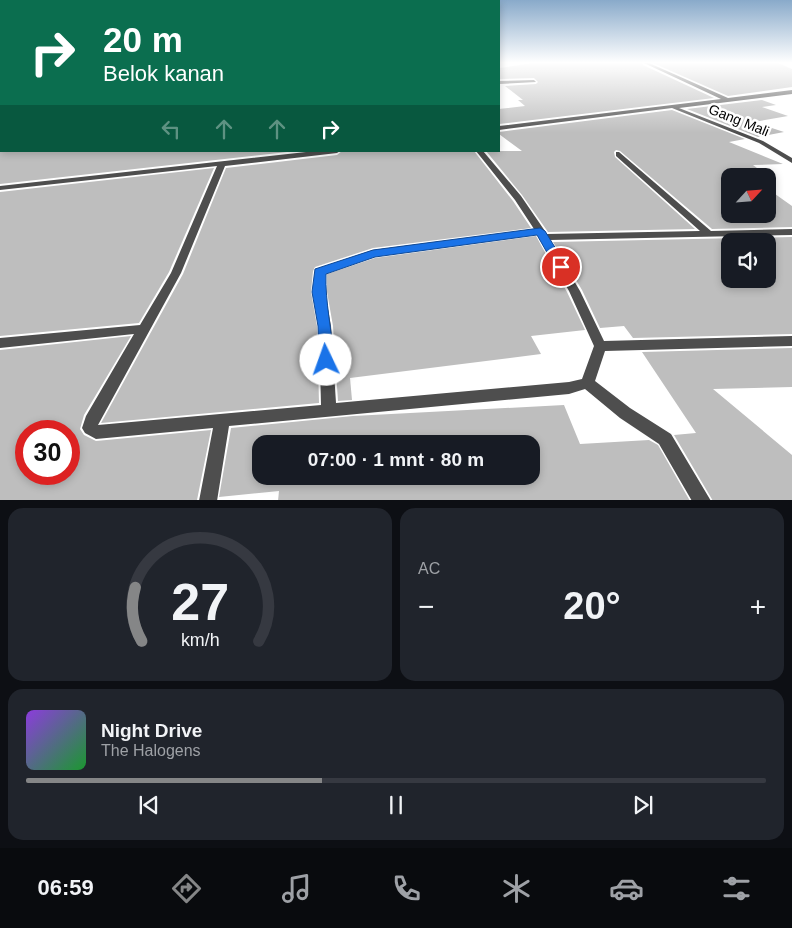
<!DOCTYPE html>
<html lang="id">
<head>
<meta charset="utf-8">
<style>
	:root { --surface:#171b24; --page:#20242c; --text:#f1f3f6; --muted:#9ea1a6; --line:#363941; --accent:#858687 }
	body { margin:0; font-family:Arial,sans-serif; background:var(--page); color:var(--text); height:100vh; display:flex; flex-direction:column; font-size:19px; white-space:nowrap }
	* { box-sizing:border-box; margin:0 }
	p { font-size:16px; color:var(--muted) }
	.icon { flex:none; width:28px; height:28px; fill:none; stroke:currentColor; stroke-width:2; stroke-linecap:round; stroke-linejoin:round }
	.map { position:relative; height:500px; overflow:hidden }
	.details { display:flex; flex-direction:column; gap:8px; padding:8px; background:#0d0f14; flex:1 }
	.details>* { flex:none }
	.banner { position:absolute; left:0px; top:0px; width:500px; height:152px; box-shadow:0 2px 8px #0003; background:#0b6e4f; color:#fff; overflow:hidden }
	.needle { width:32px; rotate:64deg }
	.fabs { position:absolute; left:721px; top:168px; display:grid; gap:10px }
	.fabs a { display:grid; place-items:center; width:55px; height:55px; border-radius:10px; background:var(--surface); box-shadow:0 2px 8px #0003; font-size:25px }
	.speed { position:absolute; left:15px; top:420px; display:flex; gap:10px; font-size:25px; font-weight:700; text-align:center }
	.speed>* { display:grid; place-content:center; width:65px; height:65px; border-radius:50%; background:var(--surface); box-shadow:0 2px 8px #0003; line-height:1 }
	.speed .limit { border:8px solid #d22; background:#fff; color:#111 }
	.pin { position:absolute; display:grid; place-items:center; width:42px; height:42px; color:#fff; margin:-21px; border:2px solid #fff; border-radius:50%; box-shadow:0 1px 5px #0007 }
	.me { position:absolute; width:55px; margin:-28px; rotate:357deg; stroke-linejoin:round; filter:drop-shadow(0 0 4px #0008) }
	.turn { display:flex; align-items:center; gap:18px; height:105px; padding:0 20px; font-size:22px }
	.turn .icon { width:65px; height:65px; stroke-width:2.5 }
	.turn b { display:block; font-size:35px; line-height:42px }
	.lanes { display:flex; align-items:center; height:48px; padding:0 20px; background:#0003; justify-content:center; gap:25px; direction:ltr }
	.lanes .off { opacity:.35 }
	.big { font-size:38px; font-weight:600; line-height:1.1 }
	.details .tile { flex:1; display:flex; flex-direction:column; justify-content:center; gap:8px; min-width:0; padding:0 18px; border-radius:15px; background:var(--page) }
	.details .dial { align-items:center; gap:0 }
	.dial svg { height:130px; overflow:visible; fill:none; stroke:var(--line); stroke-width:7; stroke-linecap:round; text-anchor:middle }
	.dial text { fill:var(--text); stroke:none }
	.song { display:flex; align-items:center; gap:15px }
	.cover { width:60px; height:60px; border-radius:8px; background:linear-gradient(135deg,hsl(270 70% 55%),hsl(130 70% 35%)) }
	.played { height:5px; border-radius:2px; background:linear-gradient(90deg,var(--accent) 40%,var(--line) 40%) }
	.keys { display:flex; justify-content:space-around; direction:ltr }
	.heat { display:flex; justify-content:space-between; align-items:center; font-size:28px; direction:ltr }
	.details .tiles { flex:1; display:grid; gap:8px; grid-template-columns:1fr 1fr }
	.tile:last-child { grid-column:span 2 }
	.trip { position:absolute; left:252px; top:435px; width:288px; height:50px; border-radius:15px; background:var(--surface); box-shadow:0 2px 8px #0003; font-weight:600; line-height:50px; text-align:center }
	.dock { display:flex; height:80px; justify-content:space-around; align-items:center; background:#090b0e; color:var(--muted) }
	.dock .icon { width:35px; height:35px }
	.dock .selected { color:var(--accent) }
	.dock b { font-size:22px; color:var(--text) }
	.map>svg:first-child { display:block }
	.building { fill:#bebebe; fill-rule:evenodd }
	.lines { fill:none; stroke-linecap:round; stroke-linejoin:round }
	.lane { fill:#4e4e4e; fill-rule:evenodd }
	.street { fill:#4e4e4e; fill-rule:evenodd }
	.route { fill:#1a73e8; stroke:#114b97 }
	.labels { text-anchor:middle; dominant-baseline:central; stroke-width:5; stroke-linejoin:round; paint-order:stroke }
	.far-street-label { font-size:14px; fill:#000; stroke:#fff }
</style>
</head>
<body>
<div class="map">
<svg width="792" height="501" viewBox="0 0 792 501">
	<rect width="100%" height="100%" fill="#fff"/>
	<!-- building -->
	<g class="building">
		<path d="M533,63H642L643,65L714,98L499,124V109L525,106L518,100H523L505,86L536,84L538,82L534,78L499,79V68Z"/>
		<path d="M653,63H778L792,69V87L728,96Z"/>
		<path d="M762,100L776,105L762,107L788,116L754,122L784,132L758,137L687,109Z"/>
		<path d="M672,110L745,139L729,142L783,164L753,165L757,168H738L750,176H730V214H768V189L792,206V227L712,229L620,151L616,150L614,152L615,157L695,229L548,232L522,195L486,151H522L499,134V132Z"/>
		<path d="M0,151H296L0,184Z"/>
		<path d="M342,151H474L513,201L531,228L373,248L315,267L313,271L311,292L317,326L319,403L101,423L183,274L226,168L337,155Z"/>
		<path d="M214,168L169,272L139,323L0,336V192Z"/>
		<path d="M536,236L567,292L585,330L531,336L541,354L350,378L352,400L338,401L333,326L327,292V274L375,258Z"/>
		<path d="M792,237V334L633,338L624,326L600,328L582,290L553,242ZM730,241H768V279H730Z"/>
		<path d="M131,336L84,415L80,429L84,435L96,441L211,430L197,500L0,501V350ZM26,431H69V474H26Z"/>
		<path d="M792,348V387L713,389L792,455V501H713L674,435L696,433L642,352Z"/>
		<path d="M564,405L580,444L649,440L658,445L690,501H278L279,491L219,497L231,428L353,416ZM261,444H531V476H261Z"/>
	</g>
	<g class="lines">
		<!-- lane -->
		<rect class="lane" x="0" y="76" width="1" height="2"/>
		<!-- street -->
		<g class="street">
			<path d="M644,63H649L728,98L792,90V94L679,108L763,141L792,158V163L759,143L672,108L499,130V126L721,99Z"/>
			<path d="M534,80L536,82L499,84V81Z"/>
			<rect x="0" y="100" width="1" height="4"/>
			<path d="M315,151H340L337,153L225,166L181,273L98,425L321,405L319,326L313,292L315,271L316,269L373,250L534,229L515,200L476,151H483L521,196L547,234L700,231L616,156V152H619L711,231L792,229V235L550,240L580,291L604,341L792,336V346L605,351L595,381L630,408L671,434L711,501H692L659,444L620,418L585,389L569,394L229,426L217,501H199L213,428L96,439L85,433L82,428L86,416L134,334L0,348V338L140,325L171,273L217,166L0,190V186ZM537,234L569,291L594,346L582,379L569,382L336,403L331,326L325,292V273L375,256Z"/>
		</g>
	</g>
	<!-- sky -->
	<linearGradient id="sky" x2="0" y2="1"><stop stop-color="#89aaca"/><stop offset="0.47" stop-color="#fff"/><stop offset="1" stop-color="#fff" stop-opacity="0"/></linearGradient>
	<rect width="792" height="133" fill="url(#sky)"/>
	<!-- route -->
	<path class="route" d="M540,228L545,231L567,267L565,270H557L537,235L375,257L326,274C325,302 332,331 334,360L332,364L326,366L321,364L319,360L318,326L312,292L315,269L373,250Z"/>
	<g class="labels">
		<!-- far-street labels -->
		<g class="far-street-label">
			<text transform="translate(739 120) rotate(22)">Gang Mali</text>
		</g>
	</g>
</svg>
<div class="fabs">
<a><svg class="needle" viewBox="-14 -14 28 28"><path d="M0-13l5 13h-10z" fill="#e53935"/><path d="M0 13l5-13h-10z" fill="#9ea1a6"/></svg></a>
<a><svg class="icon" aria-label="sound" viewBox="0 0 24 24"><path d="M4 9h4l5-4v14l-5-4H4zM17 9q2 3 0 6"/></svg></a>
</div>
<div class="speed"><div class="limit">30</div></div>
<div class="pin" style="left:561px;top:267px;background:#d93025"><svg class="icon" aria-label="arrive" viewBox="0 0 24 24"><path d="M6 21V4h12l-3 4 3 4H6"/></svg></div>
<svg class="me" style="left:326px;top:360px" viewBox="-20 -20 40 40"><circle r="19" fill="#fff"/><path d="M0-13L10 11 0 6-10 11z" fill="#1a73e8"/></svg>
<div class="trip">07:00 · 1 mnt · 80 m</div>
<div class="banner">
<div class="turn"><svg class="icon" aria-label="right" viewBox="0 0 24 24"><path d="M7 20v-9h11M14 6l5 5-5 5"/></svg><div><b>20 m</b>Belok kanan</div></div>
<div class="lanes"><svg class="icon off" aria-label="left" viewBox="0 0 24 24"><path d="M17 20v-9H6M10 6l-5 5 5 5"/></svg><svg class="icon off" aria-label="ahead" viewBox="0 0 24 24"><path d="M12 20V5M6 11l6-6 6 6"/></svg><svg class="icon off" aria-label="ahead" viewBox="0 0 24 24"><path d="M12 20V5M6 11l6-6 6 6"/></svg><svg class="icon" aria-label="right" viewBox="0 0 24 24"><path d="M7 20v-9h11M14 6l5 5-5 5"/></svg></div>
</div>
</div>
<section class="details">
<div class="tiles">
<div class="tile dial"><svg viewBox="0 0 100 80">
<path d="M14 69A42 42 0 1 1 86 69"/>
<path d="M14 69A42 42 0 0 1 10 36" stroke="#858687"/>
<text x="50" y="56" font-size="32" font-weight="700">27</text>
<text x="50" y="72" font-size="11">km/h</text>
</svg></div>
<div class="tile"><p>AC</p>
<div class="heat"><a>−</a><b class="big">20°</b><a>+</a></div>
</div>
<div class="tile">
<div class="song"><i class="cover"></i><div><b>Night Drive</b><p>The Halogens</p></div></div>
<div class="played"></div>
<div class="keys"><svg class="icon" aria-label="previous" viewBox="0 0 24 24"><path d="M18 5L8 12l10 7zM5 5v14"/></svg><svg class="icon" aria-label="pause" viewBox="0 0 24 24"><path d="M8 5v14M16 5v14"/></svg><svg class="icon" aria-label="next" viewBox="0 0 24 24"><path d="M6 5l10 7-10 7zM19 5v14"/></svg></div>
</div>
</div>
</section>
<nav class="dock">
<b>06:59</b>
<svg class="icon selected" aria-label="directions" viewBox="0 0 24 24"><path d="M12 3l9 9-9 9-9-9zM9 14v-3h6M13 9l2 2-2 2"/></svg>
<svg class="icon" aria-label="music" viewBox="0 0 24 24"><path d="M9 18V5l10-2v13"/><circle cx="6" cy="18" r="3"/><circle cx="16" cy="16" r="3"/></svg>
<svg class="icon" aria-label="phone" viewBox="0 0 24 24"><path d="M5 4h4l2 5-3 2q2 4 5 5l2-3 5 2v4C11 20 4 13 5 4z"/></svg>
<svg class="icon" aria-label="climate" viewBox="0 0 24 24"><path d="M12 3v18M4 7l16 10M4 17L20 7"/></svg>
<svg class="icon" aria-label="car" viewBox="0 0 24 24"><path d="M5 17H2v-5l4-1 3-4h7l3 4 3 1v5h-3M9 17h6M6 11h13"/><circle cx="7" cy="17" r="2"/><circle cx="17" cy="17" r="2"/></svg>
<svg class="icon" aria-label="filters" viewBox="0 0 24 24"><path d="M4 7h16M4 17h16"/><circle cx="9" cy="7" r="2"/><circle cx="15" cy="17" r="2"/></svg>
</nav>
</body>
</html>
